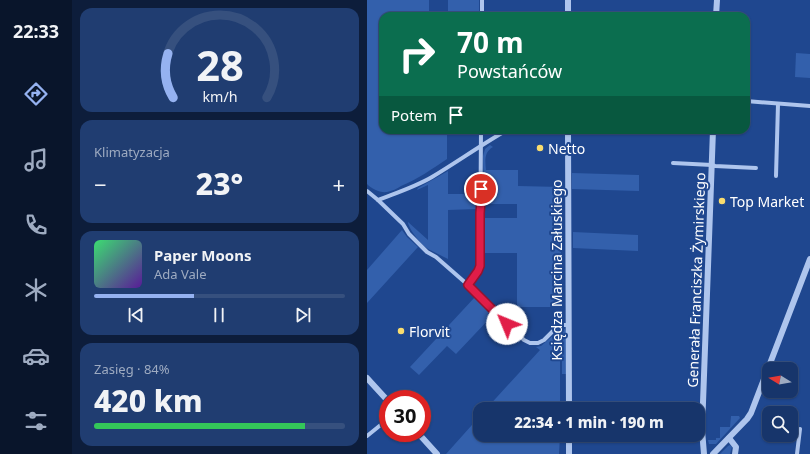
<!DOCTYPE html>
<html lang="pl">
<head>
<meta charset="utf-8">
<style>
	:root { --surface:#17356b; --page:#203d71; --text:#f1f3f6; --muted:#9eabc1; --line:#36507e; --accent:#95b2f1 }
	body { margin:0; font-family:"Noto Sans",sans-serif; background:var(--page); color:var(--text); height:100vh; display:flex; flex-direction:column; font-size:15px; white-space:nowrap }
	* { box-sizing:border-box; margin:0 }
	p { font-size:13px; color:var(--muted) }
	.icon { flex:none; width:22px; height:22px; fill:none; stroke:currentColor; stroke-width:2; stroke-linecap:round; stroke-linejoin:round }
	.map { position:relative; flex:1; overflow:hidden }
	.side { display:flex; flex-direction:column; gap:8px; padding:8px; background:#0d1d3b; width:295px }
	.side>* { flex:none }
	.top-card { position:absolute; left:12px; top:12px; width:371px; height:122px; border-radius:12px; box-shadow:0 1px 3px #0004,0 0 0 1px var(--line); background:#0b6e4f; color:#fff; overflow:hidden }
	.needle { width:26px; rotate:281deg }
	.tools { position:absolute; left:395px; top:362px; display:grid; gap:8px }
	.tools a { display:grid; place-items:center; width:36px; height:36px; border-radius:8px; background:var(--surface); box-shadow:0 1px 3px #0004,0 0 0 1px var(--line); font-size:20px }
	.speed { position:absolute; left:12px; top:390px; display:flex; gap:8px; font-size:20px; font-weight:700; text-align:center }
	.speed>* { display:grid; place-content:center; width:52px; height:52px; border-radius:50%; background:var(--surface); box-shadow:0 1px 3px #0004,0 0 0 1px var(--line); line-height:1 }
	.speed .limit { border:6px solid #d22; background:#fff; color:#111 }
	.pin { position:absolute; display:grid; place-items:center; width:34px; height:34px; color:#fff; margin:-17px; border:2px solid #fff; border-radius:50%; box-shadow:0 1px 4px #0007 }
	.me { position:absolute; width:44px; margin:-22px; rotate:315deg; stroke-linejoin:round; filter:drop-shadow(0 0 3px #0008) }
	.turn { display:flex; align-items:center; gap:14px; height:84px; padding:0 12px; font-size:18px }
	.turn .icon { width:52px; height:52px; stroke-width:2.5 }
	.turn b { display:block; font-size:28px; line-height:34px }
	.then { display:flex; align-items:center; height:38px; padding:0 12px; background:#0003; gap:8px; font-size:15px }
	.big { font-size:30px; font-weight:800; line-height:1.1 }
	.side .tile { flex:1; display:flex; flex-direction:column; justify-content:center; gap:6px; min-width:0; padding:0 14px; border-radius:12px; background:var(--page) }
	.side .dial { align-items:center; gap:0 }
	.dial svg { height:104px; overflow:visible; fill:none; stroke:var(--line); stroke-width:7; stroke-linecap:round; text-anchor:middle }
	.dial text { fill:var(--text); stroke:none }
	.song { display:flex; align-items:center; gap:12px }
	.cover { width:48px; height:48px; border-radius:6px; background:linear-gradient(135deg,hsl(140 70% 55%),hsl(270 70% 35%)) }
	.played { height:4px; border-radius:2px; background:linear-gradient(90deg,var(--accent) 40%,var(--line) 40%) }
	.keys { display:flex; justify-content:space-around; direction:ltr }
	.heat { display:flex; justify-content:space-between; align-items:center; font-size:22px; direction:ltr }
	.charge { height:6px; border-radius:3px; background:linear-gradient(90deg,#34c759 84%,var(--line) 0) }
	.trip { position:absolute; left:106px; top:402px; width:232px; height:40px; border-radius:12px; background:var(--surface); box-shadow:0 1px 3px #0004,0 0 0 1px var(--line); font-weight:800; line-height:40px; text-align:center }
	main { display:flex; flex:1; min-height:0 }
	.tabs { display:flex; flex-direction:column; width:72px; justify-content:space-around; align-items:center; background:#09152b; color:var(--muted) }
	.tabs .icon { width:28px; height:28px }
	.tabs .selected { color:var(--accent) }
	.tabs b { font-size:18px; color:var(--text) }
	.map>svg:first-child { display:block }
	.green { fill:#3360ac }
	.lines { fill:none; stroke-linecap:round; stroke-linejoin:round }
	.minor { stroke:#aec5ed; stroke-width:4 }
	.tertiary { stroke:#aec5ed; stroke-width:6 }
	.route-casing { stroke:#92132f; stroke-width:10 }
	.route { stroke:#e11d48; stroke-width:7 }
	.poi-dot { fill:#fadd6e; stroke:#1f478f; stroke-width:1.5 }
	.labels { text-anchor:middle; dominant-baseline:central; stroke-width:4; stroke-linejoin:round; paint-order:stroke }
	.poi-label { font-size:14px; fill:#fff; stroke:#1f478f; text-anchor:start }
	.street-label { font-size:14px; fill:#fff; stroke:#1f478f }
</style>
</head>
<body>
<main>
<nav class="tabs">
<b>22:33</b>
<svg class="icon selected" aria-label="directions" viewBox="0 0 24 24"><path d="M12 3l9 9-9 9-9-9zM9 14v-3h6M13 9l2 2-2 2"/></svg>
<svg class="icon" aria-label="music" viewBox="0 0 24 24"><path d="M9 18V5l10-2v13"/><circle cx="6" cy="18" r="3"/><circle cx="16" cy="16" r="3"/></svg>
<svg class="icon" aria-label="phone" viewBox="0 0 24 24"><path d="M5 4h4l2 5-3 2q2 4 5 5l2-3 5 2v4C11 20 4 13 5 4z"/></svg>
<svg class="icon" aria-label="climate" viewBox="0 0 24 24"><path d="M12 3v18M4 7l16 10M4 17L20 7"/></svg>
<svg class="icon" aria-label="car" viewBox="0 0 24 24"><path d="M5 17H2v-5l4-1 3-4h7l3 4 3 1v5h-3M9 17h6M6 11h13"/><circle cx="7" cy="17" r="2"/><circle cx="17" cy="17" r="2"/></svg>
<svg class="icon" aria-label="filters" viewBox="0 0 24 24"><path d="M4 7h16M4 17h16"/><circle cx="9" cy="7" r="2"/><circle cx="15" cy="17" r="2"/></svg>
</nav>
<section class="side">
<div class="tile dial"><svg viewBox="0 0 100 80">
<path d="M14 69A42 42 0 1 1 86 69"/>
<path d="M14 69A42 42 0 0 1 10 35" stroke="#95b2f1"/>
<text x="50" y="56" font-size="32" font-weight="700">28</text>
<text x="50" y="72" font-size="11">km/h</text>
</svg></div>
<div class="tile"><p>Klimatyzacja</p>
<div class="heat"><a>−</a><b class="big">23°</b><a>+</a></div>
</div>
<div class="tile">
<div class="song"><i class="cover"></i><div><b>Paper Moons</b><p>Ada Vale</p></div></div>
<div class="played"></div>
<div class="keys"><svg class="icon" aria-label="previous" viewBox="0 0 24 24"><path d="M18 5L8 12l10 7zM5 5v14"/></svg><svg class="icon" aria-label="pause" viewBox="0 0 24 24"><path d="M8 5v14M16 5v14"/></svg><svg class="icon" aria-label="next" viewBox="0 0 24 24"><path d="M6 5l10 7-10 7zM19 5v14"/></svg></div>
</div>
<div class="tile"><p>Zasięg · 84%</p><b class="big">420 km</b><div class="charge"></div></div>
</section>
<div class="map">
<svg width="443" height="454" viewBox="0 0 443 454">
	<rect width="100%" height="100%" fill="#1f478f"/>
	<!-- green -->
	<g class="green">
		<path d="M0,0H62V16H16V130H80V159C65,169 51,179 34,186C30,189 25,191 20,192C13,193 5,189 0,184Z"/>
		<rect x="81" y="0" width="31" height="16"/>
		<path d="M429,53L443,54V78L428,77Z"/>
		<path d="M123,145L126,147C117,152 118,161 119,170H151V186L194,187V307H150V253H117L118,218H150V204H118L117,198L116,156L118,149Z"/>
		<path d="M81,171V194H111V204L109,209L81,210V259C75,256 69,253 63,250C56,247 43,231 41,223V222L61,240V185L50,190L51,188Z"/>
		<path d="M205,173L272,175V191L205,189Z"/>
		<path d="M35,230L40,237L51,247L0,303V270Z"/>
		<path d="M206,232L271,235V251L206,248Z"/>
		<path d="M108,297L122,311L121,315L124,317L89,354L80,346L52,375L43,367Z"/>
		<path d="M195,328L198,329L199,331V374H195Z"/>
		<path d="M189,333L193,336V409H119L173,350L169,347L174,346Z"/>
		<path d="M113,416V435H193L192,454H79Z"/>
		<path d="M364,416H372L373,418L349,444H342L341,440H349V438H353V427H363Z"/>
		<path d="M363,445L365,447L363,454H353L361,446Z"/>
	</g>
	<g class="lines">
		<!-- minor -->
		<g class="minor">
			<path d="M115,16V0"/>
			<path d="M379,101L443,106"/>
			<path d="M306,163L345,165L348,166L389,168"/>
			<path d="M409,176L411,104"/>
			<path d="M0,191L11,200L36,224L42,234L60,252L69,257L101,285L137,321L157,340L163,343H171L177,340L189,328L194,325H201"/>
			<path d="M11,200C29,193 48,187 65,177C90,162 114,145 140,130"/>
			<path d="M101,285L111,271L113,266L114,130"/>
			<path d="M0,436L21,419"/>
			<path d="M430,454L433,429"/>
		</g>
		<!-- tertiary -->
		<g class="tertiary">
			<path d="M201,0V16"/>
			<path d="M349,16L350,0"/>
			<path d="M201,130L202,409"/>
			<path d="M0,378L21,401"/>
			<path d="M51,433L70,454"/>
			<path d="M362,438L369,447L368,454"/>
			<path d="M202,454V435"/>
			<path d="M337,454L335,430L346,130"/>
			<path d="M346,454L380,419L384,413L443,259"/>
		</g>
	</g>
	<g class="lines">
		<defs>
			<path id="route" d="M114,189V201L113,213V266L111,271L101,285L140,324"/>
		</defs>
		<!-- route casing -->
		<use href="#route" class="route-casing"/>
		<!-- route -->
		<use href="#route" class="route"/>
	</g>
	<!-- markers -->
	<g class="poi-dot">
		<circle cx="173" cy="148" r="4"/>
		<circle cx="355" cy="201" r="4"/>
		<circle cx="34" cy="331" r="4"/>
	</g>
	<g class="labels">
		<!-- poi labels -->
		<g class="poi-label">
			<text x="181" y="148">Netto</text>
			<text x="363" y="201">Top Market</text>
			<text x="42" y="331">Florvit</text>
		</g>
		<!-- street labels -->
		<g class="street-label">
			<text transform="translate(189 270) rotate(-90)">Księdza Marcina Załuskiego</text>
			<text transform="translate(329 280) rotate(-88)">Generała Franciszka Żymirskiego</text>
		</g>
	</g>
</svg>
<div class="tools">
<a><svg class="needle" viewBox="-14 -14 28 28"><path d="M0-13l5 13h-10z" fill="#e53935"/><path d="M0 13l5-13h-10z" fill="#9eabc1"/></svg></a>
<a><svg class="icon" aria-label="search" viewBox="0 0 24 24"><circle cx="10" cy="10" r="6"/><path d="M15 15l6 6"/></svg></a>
</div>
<div class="speed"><div class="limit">30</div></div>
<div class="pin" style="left:114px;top:189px;background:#d93025"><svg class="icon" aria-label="arrive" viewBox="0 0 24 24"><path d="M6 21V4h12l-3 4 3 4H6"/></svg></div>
<svg class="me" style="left:140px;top:324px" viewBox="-20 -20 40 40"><circle r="19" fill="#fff"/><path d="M0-13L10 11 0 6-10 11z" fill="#e11d48"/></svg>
<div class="trip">22:34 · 1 min · 190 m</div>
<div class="top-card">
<div class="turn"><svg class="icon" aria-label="right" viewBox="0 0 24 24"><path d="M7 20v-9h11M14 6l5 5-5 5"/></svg><div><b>70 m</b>Powstańców</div></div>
<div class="then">Potem<svg class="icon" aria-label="arrive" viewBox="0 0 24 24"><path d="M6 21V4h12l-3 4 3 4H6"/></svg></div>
</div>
</div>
</main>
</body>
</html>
